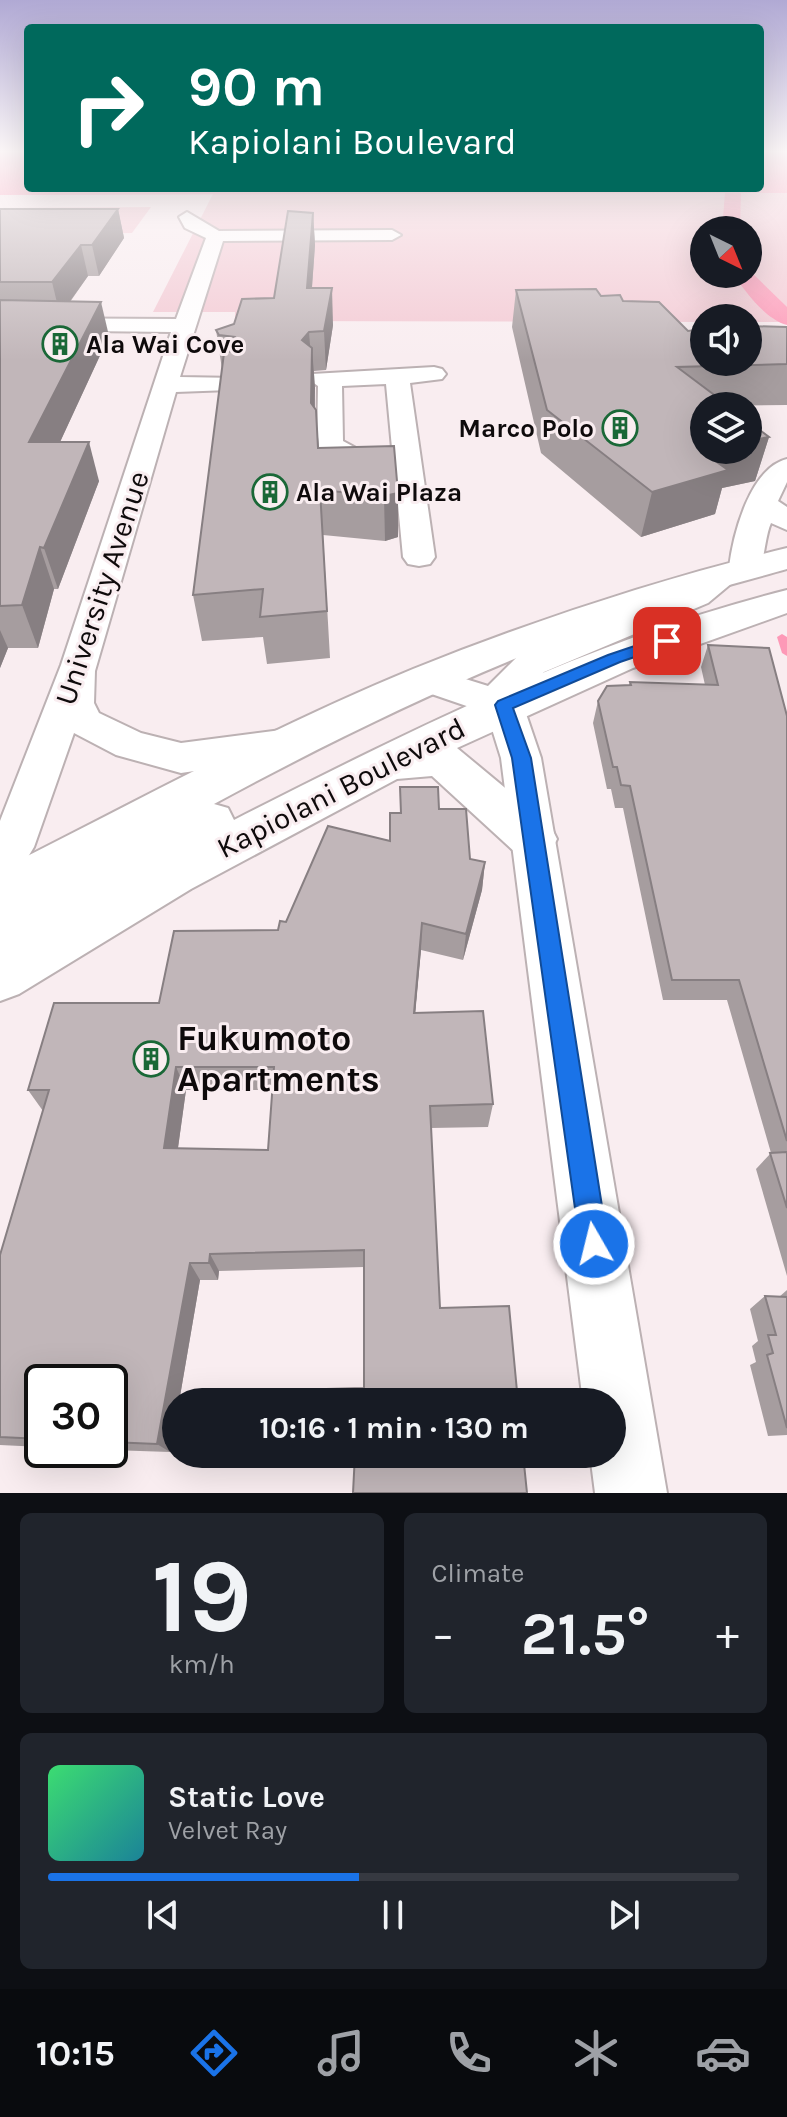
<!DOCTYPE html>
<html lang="en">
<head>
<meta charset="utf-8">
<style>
	:root { --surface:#171b24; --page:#20242c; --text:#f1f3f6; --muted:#9ea1a6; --line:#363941; --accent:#1a73e8 }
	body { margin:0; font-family:Karla,sans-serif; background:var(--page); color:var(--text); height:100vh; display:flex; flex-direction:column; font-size:30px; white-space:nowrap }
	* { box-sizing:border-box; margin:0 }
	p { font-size:26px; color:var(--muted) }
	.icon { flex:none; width:44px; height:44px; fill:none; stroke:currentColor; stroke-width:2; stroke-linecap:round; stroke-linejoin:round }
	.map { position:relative; height:1493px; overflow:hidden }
	.sheet { display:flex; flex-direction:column; gap:20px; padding:20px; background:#0d0f14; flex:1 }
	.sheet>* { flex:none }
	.banner { position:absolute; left:24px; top:24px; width:740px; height:168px; border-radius:8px; box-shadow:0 8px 32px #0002; background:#00695c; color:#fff; overflow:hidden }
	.needle { width:52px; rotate:137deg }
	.controls { position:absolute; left:690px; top:216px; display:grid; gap:16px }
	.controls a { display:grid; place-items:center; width:72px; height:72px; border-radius:50%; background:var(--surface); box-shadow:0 8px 32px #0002; font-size:40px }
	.speed { position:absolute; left:24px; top:1364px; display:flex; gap:16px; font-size:40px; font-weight:700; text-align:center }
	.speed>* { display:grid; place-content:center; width:104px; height:104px; border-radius:50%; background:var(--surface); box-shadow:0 8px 32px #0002; line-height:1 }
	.speed .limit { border:4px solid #111; border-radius:12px; background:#fff; color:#111 }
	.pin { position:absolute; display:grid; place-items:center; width:68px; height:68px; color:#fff; margin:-34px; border-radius:16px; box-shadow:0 4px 12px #0006 }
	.me { position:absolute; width:88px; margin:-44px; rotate:352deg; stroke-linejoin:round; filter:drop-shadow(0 0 6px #0008) }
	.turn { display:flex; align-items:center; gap:28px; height:168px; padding:0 32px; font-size:36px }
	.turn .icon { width:104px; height:104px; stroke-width:2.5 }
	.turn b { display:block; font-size:56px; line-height:68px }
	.big { font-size:60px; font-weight:700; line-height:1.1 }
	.sheet .card { flex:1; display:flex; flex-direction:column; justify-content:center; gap:12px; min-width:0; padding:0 28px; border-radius:12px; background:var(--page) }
	.sheet .dial { align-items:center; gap:0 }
	.dial b { font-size:104px; line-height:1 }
	.song { display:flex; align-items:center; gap:24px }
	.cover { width:96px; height:96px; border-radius:12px; background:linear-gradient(135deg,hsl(140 70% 55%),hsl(190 70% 35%)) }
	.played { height:8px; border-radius:4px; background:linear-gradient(90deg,var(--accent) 45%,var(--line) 45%) }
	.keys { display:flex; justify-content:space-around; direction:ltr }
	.heat { display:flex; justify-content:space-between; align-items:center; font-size:44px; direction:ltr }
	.sheet .tiles { flex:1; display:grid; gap:20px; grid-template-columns:1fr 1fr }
	.card:last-child { grid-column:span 2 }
	.trip { position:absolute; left:162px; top:1388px; width:464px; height:80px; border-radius:40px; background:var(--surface); box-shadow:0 8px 32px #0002; font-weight:700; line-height:80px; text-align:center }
	.tabs { display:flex; height:128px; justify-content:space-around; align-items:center; background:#090b0e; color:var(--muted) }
	.tabs .icon { width:56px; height:56px }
	.tabs .current { color:var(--accent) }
	.tabs b { font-size:36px; color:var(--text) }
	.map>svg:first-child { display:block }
	.green { fill:#f3cad4; fill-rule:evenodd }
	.water { fill:#fd99b7 }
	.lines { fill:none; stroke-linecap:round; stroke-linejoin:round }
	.stream { fill:#fd99b7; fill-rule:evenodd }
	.canal { fill:#fd99b7; fill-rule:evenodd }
	.minor-casing { stroke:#bcb1b3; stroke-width:4 }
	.major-casing { stroke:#bcb1b3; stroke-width:4 }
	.minor { fill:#fff; fill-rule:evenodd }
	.major { fill:#fff; fill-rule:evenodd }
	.wall { fill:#a69d9f; fill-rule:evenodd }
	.shaded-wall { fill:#877f82 }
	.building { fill:#c1b6b9; stroke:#877f82; stroke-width:2; fill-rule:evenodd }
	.route { fill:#1a73e8; stroke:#114b97; stroke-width:2 }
	.labels { text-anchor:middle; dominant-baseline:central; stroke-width:6; stroke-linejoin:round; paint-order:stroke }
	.far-poi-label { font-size:26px; font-weight:bold; fill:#0e0a0b; stroke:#f9edf0; text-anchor:start }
	.street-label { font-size:30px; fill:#0e0a0b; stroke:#f9edf0 }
	.near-poi-label { font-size:36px; font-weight:bold; fill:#0e0a0b; stroke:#f9edf0; text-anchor:start }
</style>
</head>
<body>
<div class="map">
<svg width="787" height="1493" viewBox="0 0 787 1493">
	<rect width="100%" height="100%" fill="#f9edf0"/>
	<!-- green -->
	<g class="green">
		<path d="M787,193V322H748V318H704V322L235,321V312H153L213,194ZM704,230H748V274H704Z"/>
		<path d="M151,207L132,233L0,235V208Z"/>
	</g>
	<!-- water -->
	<path class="water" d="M0,151H28V188H760V151H787V193L0,195Z"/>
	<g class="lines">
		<!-- stream -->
		<path class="stream" d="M782,634L787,637V656L782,653L777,637Z"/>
		<!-- canal -->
		<g class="canal">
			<path d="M733,188L741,193L740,230H722L725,193Z"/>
			<path d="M748,269L787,307V325C765,319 746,292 733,274H748Z"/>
		</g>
		<defs>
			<g id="minor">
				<path d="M187,212L219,231L392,230L401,235L392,240L223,241L180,377L238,378L242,383L238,388L230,390L176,392L95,671L94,703L99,713L141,733L181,743L289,729L303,733L309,743L303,753L289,757L181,773L116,755L74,733L34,847L16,877L0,882V821L61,665L171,332L0,330V318L176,319L206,238L185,228L179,217Z"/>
				<path d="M434,367L442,369L446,374L442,379L410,383L435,557L430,564L419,566L408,564L403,557L394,462C370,467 332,467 317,445L318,386L308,379L312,374ZM386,384L392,448H356L343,441L342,386Z"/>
				<path d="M787,459V482L778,501L787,507V530L771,523C764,539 765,564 756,577L738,578L708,603L544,672L525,690L523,705L541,758L667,1493H595L590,1454H612V1402H583L501,758L487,713L414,688L408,679L414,670L427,667L488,686L518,656L684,589L712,569L729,568C733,534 750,468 787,459Z"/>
			</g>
			<path id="major" d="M787,548V569C731,585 673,599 618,619C478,669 345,733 214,804L228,808L234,820C411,730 594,638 787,590V613L633,668L457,748L550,825L557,839L550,853L533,858L516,853L432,776L397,779L191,889L19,994L0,1001V870C137,801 272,727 413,669C535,620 660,579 787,548Z"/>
		</defs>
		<!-- minor casing -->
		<use href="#minor" class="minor-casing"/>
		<!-- major casing -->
		<use href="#major" class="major-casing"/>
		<!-- minor -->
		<use href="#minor" class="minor"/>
		<!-- major -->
		<use href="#major" class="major"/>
	</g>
	<!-- wall -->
	<g class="wall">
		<path d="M0,209H118L124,238L99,276H88L70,302L109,336L60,442L99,481L58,589H54L38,648H8L0,668Z"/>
		<path d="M313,213L315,245L312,288L333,325L326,370L314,371L315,407L319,447L398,493V537L385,541L323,535L330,658L267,664L263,637L202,641L193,595L222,369L216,330L234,324L274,298Z"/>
		<path d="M516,290L601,296L623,301L688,331L787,327V405L704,406L769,437L755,481L722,488L715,514L641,537L541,453L512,327Z"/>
		<path d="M708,645L787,716V1276L756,1169L771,1153L727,1000H663L623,808H615L611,789H607L593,723L598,701L629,685L630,682L705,685L701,667Z"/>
		<path d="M400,787L439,809L470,859L485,862L482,890L463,960L421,950L415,1013L493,1104L488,1127L431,1128L364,1388V1267L219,1271L218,1280H200L179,1402H176L170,1452L110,1450V1382H42V1447L0,1445V1255L43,1111L28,1090L159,1003L278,930L286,922L390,840L400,813ZM186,1090H273L268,1150L178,1148Z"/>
		<path d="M787,1290V1435L768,1436L750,1365L756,1362L752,1346L758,1341L750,1309L765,1296L779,1297Z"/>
		<path d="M327,1454H523L354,1460L329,1459Z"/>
	</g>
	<!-- shaded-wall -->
	<g class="shaded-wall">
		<path d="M118,209L124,238L99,276L92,245Z"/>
		<path d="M313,213L315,245L309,326L307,288Z"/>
		<path d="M81,245L88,276L60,315L52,282Z"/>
		<path d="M332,288L333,325L326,370L324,331Z"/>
		<path d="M101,302L109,336L42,481L29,442Z"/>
		<path d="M309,332L312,371L302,340Z"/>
		<path d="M312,348L315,388L314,445L311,403Z"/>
		<path d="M769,437L755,481L722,488L715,514L641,537L652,492L701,451L748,450V441Z"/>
		<path d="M89,442L99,481L58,589L44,548Z"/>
		<path d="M398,493V537L385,541L384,496Z"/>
		<path d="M40,547L54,589L38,648L22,605Z"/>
		<path d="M0,630L8,648L0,668Z"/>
		<path d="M485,862L482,890L463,960L466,934Z"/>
		<path d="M422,923L421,950L413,1038L414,1013Z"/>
		<path d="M176,1067L186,1090L175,1169L164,1148Z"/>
		<path d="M210,1254L219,1271L218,1280L209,1263Z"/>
		<path d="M190,1263L200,1280L179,1402H176V1420L170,1452L157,1444Z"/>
	</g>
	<!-- building -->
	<g class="building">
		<path d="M0,209H118L92,245H81L52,282H0Z"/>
		<path d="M288,211L313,213L307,288H332L324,331L309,332L302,340L312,348L311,403L316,410L318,448L394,446L398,493L384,496L320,490L327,611L260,617L263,589L193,595L224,353L235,350L240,343L235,337L219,335L216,330L234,324L242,299L274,298Z"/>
		<path d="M596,289L601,296L620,295L623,301L659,302L688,331L704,329V362H748V326L787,327V364L677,367L729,406H704L705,450L701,451L728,470L652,492L547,410L516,290Z"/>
		<path d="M0,300L101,302L29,442H89L44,548L40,547L22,605L0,606Z"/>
		<path d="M748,421L769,437L748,441Z"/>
		<path d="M708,645L769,648L787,716V1141L739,980H672L630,786L621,785L617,767H613L598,701L607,686L631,685L630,682L718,685Z"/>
		<path d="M400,787H438L439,809H466L470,859L485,862L466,934L422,923L414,1013L483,1011L493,1104L430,1106L440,1308L509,1306L518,1402H326L327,1389L364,1388V1250L210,1254L209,1263H190L157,1444L110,1442V1382H42V1439L0,1437V1255L49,1090H28L54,1003H159L174,931L278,930L280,921L286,922L328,826L390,841V813H401ZM176,1067H274L268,1150L164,1148Z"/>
		<path d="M787,1152V1208L770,1153Z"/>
		<path d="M765,1296L787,1297V1428L767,1355L773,1353L768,1335H776Z"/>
		<path d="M355,1454H523L527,1493H353Z"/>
	</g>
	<!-- sky -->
	<linearGradient id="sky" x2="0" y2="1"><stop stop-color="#b0a9d4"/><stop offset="0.42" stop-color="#fcf7f8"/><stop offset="1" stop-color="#fcf7f8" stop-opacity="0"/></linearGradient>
	<rect width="787" height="360" fill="url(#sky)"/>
	<!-- route -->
	<path class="route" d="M667,635L673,637V644L620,662L513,708L531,758L608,1244L604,1254L594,1258L584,1254L580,1244L512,758L495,705L498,701L608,655Z"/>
	<!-- icons -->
	<defs>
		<symbol id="building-ring" viewBox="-11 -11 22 22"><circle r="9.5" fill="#f9edf0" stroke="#1a6837" stroke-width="1.5"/><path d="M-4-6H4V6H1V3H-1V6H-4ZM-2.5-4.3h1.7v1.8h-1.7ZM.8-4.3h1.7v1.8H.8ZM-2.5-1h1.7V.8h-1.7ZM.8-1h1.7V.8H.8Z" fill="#1a6837"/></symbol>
	</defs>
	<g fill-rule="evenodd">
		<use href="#building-ring" x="40" y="324" width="40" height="40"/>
		<use href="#building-ring" x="600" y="408" width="40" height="40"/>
		<use href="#building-ring" x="250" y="472" width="40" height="40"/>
		<use href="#building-ring" x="131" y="1039" width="40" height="40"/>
	</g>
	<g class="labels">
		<!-- far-poi labels -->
		<g class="far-poi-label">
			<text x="86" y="344">Ala Wai Cove</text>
			<text x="594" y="428" text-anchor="end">Marco Polo</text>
			<text x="296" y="492">Ala Wai Plaza</text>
		</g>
		<!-- street labels -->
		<g class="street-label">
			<text transform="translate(102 588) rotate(-72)">University Avenue</text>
			<text transform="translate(341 788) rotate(-27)">Kapiolani Boulevard</text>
		</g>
		<!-- near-poi labels -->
		<g class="near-poi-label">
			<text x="177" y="1038">Fukumoto<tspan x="177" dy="41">Apartments</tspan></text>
		</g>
	</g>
</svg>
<div class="controls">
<a><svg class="needle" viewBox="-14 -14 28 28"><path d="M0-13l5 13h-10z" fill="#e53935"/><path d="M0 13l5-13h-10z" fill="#9ea1a6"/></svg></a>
<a><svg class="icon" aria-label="sound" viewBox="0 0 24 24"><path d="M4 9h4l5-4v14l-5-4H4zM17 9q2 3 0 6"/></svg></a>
<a><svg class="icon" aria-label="layers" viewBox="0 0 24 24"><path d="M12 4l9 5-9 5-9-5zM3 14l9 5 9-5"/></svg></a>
</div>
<div class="speed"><div class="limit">30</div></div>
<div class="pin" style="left:667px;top:641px;background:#d93025"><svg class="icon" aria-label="arrive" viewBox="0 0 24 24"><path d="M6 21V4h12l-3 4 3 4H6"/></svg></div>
<svg class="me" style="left:594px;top:1244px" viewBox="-20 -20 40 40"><circle r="17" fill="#1a73e8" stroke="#fff" stroke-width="3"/><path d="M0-11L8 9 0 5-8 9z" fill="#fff"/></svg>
<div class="trip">10:16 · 1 min · 130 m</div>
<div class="banner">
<div class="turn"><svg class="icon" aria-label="right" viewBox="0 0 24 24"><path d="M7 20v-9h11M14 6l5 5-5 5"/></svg><div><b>90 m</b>Kapiolani Boulevard</div></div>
</div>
</div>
<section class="sheet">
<div class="tiles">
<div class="card dial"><b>19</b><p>km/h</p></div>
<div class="card"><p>Climate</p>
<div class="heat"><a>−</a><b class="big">21.5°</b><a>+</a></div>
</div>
<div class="card">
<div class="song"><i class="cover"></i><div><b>Static Love</b><p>Velvet Ray</p></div></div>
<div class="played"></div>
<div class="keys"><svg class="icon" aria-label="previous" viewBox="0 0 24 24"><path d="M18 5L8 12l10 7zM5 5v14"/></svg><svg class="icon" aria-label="pause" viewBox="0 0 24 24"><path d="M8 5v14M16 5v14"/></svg><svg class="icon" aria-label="next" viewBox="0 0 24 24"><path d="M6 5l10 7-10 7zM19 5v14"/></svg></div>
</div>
</div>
</section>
<nav class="tabs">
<b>10:15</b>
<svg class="icon current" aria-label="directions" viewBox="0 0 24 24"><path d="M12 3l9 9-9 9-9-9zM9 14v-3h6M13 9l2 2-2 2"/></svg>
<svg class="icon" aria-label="music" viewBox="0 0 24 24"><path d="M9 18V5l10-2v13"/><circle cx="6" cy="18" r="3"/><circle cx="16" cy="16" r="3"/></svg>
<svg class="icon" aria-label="phone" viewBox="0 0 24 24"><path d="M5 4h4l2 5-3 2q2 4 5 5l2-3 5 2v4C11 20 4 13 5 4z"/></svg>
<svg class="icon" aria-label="climate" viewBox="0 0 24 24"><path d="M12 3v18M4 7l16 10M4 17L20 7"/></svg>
<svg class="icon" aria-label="car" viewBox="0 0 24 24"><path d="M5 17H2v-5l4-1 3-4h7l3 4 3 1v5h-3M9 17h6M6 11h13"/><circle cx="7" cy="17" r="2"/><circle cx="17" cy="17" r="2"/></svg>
</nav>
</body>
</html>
